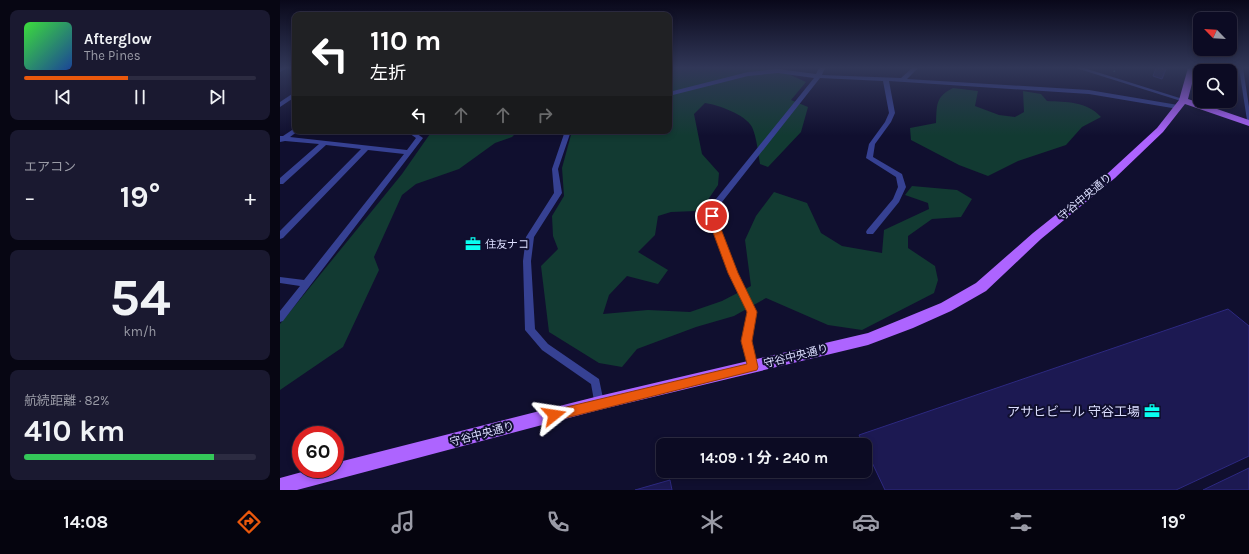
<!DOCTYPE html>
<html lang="ja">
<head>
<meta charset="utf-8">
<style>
	:root { --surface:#0c0b23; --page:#1a1930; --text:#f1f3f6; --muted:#9a9ba6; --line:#2c2b41; --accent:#ea580c }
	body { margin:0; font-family:Karla,"Noto Sans JP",sans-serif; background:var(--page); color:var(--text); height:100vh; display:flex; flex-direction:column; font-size:15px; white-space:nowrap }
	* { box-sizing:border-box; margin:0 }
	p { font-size:13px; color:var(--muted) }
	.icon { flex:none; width:22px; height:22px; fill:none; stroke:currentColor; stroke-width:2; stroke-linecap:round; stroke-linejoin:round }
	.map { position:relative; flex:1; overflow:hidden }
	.side { display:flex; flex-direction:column; gap:10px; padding:10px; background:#070613; width:280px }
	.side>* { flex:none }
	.top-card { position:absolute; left:12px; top:12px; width:380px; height:122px; border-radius:8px; box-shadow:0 2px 6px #0003,0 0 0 1px var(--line); background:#202124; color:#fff; overflow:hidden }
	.needle { width:26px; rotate:295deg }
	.tools { position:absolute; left:913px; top:12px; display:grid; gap:8px }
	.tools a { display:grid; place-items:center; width:44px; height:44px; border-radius:8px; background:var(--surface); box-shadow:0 2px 6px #0003,0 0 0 1px var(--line); font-size:20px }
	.speed { position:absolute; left:12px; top:426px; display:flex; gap:8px; font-size:20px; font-weight:700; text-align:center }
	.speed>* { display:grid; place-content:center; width:52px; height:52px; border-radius:50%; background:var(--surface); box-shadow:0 2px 6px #0003,0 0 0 1px var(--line); line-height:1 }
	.speed .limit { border:6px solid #d22; background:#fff; color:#111 }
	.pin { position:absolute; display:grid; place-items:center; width:34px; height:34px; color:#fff; margin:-17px; border:2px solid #fff; border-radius:50%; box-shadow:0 1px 4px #0007 }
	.me { position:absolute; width:44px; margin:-22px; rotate:75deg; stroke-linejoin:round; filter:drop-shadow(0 0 3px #0008) }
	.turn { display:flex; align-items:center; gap:14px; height:84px; padding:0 12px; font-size:18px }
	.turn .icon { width:52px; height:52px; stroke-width:2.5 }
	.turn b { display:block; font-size:28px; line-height:34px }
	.lanes { display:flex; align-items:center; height:38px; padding:0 12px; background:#0003; justify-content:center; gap:20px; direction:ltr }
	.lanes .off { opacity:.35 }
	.big { font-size:30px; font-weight:700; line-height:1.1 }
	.side .tile { flex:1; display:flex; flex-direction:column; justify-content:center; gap:6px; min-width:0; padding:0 14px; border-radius:8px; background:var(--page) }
	.side .dial { align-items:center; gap:0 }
	.dial b { font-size:52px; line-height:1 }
	.song { display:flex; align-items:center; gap:12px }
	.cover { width:48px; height:48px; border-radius:6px; background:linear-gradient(135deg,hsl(120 70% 55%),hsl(220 70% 35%)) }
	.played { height:4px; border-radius:2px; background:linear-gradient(90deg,var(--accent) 45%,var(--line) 45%) }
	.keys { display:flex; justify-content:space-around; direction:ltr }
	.heat { display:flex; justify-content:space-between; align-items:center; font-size:22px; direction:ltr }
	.charge { height:6px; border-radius:3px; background:linear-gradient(90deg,#34c759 82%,var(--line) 0) }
	.trip { position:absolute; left:376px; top:438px; width:216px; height:40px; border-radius:8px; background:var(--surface); box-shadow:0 2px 6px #0003,0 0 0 1px var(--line); font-weight:700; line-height:40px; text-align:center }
	.dock { display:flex; height:64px; justify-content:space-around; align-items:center; background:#05040e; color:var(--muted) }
	.dock .icon { width:28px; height:28px }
	.dock .active { color:var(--accent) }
	.dock b { font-size:18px; color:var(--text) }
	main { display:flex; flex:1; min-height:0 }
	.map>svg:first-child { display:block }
	.green { fill:#123a32 }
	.building { fill:#1c1952; stroke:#2d2980 }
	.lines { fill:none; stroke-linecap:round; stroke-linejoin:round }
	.path { stroke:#24cca8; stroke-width:1; stroke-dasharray:1.5 2.5; stroke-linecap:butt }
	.lane { stroke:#364193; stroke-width:4 }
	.street { fill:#364193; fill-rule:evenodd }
	.primary { fill:#ad64ff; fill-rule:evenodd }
	.route { fill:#ea580c; stroke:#983908 }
	.labels { text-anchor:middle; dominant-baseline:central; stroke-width:4; stroke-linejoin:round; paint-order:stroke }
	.street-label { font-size:11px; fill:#dddfff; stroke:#100f2f }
	.poi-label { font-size:11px; fill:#dddfff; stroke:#100f2f; text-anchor:start }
	.near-poi-label { font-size:13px; fill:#dddfff; stroke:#100f2f; text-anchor:end }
</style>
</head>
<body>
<main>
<section class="side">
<div class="tile">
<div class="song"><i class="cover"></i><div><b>Afterglow</b><p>The Pines</p></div></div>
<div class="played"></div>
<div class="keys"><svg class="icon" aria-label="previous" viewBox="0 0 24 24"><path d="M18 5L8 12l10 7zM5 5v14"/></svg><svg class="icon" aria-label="pause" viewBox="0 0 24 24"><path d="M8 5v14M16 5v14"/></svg><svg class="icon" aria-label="next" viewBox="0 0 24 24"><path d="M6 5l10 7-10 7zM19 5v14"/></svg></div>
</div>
<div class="tile"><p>エアコン</p>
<div class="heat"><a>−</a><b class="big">19°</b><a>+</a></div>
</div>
<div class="tile dial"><b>54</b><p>km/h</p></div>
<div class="tile"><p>航続距離 · 82%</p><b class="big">410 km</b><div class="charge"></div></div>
</section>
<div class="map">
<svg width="969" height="490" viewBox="0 0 969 490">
	<rect width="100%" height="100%" fill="#100f2f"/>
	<!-- green -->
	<g class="green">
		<path d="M389,68H495L526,82L511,100L528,107L521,132L488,167L480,164C478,153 477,138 472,127C465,114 438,105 425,103L414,114L422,154L439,173L438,185L423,207L416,211L391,212L378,216L375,235L358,252L388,270L378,284L347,276L329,295L323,314L368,310L410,312L442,301L471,286L465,240L476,216L494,192L527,203L541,233L562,246L602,253L604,230L649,209L648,203L625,195L632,186L677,190L692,199L681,217L652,219L628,236V248L655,266L658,280L654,293L582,330L548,325L486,298L454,316L416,327L357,349L342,367L319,363L269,332L261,266L278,249L273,236L272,216L284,196L282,168L292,131H389Z"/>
		<path d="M673,88L698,91L695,106L719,115L735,117L744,112L743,91L761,94L767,101C786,102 807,101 821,117L802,127L786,145L738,161L708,176L679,165L631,140L630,128L656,123C657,105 655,97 673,88Z"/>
		<path d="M152,131H238L232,137L215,143L179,169L136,184L122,195L94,257L99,270L63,347L0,390V324L122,174Z"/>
	</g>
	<!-- building -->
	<g class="building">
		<path d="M876,68L886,69L882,79L873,76Z"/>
		<path d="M948,309L969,326V456L896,490H605L579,435Z"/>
		<path d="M969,468V490H923Z"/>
		<path d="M390,480L392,490H355Z"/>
	</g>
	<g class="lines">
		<!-- path -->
		<path class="path" d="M834,72L835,68"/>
		<!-- lane -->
		<path class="lane" d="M961,68L969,120"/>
		<!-- street -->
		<g class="street">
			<path d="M0,68H7L0,72Z"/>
			<path d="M539,68H545L542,75L621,78L632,68H638L627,79L809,90L898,105L901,107L898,109L809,94L609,81L615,113L611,122L595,144L593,157L622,174L626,187L619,202L593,234H587L586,232L587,230L613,199L618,187L616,177L586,158L589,144L605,122L609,113L603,81L540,78L442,202L436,216L457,273L476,312L471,341L478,367L476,370L473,371L470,370L468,367L461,341L468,312L449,273L428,216L436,199L534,78L498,73L468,76L389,96V92L468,72L498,69L536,74Z"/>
			<path d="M796,68H804L906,100L905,101H901Z"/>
			<path d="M15,92V97L0,107V102Z"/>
			<path d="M15,128V131H18L10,137L127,150L136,138L126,131H133L143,138L3,321L0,322V311L20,286L0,283V277L24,280L124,154L88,150L3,238L0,239V231L81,149L46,145L3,184H0V178L39,144L5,141L0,142V136H3Z"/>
			<path d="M285,131H291L278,169L282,193L254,237L251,261L255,329L268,344L319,379L324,403L323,406L319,408L315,406L311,384L262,350L245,330L243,261L246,237L274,193L272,169Z"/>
		</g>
		<!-- primary -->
		<path class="primary" d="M908,68H916L908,99L969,120V126L905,104L883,132L835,178L761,239L706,291L671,311L633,328L588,345L319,410L17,490H0V478L33,469H55V463L319,396L588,333L661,303L696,283L753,233L827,174L877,128L899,100Z"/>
	</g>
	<!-- sky -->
	<linearGradient id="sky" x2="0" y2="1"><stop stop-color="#09081a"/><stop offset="0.5" stop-color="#313758"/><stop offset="1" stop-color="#313758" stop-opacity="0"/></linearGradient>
	<rect width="969" height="136" fill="url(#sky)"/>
	<!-- route -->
	<path class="route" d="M432,213L436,216L458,273L477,312L472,341L478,367L477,370L274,421L270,419L268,415L270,411L274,410L467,364L461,341L467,312L448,273L427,216Z"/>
	<!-- icons -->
	<defs>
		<symbol id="office-bare" viewBox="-9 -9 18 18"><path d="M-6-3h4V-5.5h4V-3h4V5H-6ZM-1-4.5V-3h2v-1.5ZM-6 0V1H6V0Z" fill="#09fff1" stroke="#100f2f" stroke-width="2.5" paint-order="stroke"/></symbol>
	</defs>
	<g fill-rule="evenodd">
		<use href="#office-bare" x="182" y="233" width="22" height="22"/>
		<use href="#office-bare" x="861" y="400" width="22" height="22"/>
	</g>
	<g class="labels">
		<!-- street labels -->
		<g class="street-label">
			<text transform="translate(805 197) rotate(-40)">守谷中央通り</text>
			<text transform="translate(516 356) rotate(-14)">守谷中央通り</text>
			<text transform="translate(202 434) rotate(-15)">守谷中央通り</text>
		</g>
		<!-- poi labels -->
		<g class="poi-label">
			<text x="205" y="244">住友ナコ</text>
		</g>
		<!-- near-poi labels -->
		<g class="near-poi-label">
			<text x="860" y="411">アサヒビール 守谷工場</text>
		</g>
	</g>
</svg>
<div class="tools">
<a><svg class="needle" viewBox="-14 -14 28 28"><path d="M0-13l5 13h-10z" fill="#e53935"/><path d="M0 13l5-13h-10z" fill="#9a9ba6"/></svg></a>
<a><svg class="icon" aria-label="search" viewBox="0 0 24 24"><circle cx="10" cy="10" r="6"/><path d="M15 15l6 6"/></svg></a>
</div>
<div class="speed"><div class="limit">60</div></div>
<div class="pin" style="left:432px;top:216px;background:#d93025"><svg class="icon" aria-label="arrive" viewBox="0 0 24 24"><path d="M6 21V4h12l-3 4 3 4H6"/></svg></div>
<svg class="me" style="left:274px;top:415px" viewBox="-20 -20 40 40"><path d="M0-17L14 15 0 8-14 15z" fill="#ea580c" stroke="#fff" stroke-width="4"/></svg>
<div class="trip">14:09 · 1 分 · 240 m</div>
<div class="top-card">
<div class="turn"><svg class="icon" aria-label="left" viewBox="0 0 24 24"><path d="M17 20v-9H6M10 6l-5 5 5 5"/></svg><div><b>110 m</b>左折</div></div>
<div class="lanes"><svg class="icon" aria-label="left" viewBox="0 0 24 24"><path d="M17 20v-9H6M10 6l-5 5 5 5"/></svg><svg class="icon off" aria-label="ahead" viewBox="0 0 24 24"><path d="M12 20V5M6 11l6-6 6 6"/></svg><svg class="icon off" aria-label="ahead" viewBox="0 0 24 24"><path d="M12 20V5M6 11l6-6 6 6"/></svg><svg class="icon off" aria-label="right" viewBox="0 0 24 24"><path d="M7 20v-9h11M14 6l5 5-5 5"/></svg></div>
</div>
</div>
</main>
<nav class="dock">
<b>14:08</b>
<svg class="icon active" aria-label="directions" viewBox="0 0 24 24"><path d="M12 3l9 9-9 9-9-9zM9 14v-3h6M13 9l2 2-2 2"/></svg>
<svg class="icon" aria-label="music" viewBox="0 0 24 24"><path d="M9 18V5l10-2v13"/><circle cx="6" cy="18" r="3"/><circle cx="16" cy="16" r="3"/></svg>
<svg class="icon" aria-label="phone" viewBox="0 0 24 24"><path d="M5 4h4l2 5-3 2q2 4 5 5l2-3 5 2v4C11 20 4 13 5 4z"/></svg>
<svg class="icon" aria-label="climate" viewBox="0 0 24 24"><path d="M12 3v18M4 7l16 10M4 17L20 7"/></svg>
<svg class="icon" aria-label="car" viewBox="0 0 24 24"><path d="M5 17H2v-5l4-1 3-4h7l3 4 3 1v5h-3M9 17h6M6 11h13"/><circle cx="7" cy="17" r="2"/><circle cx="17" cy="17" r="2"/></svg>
<svg class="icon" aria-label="filters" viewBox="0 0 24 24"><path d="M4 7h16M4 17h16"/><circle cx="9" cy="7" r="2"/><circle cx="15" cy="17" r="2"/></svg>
<b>19°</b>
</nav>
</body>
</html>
